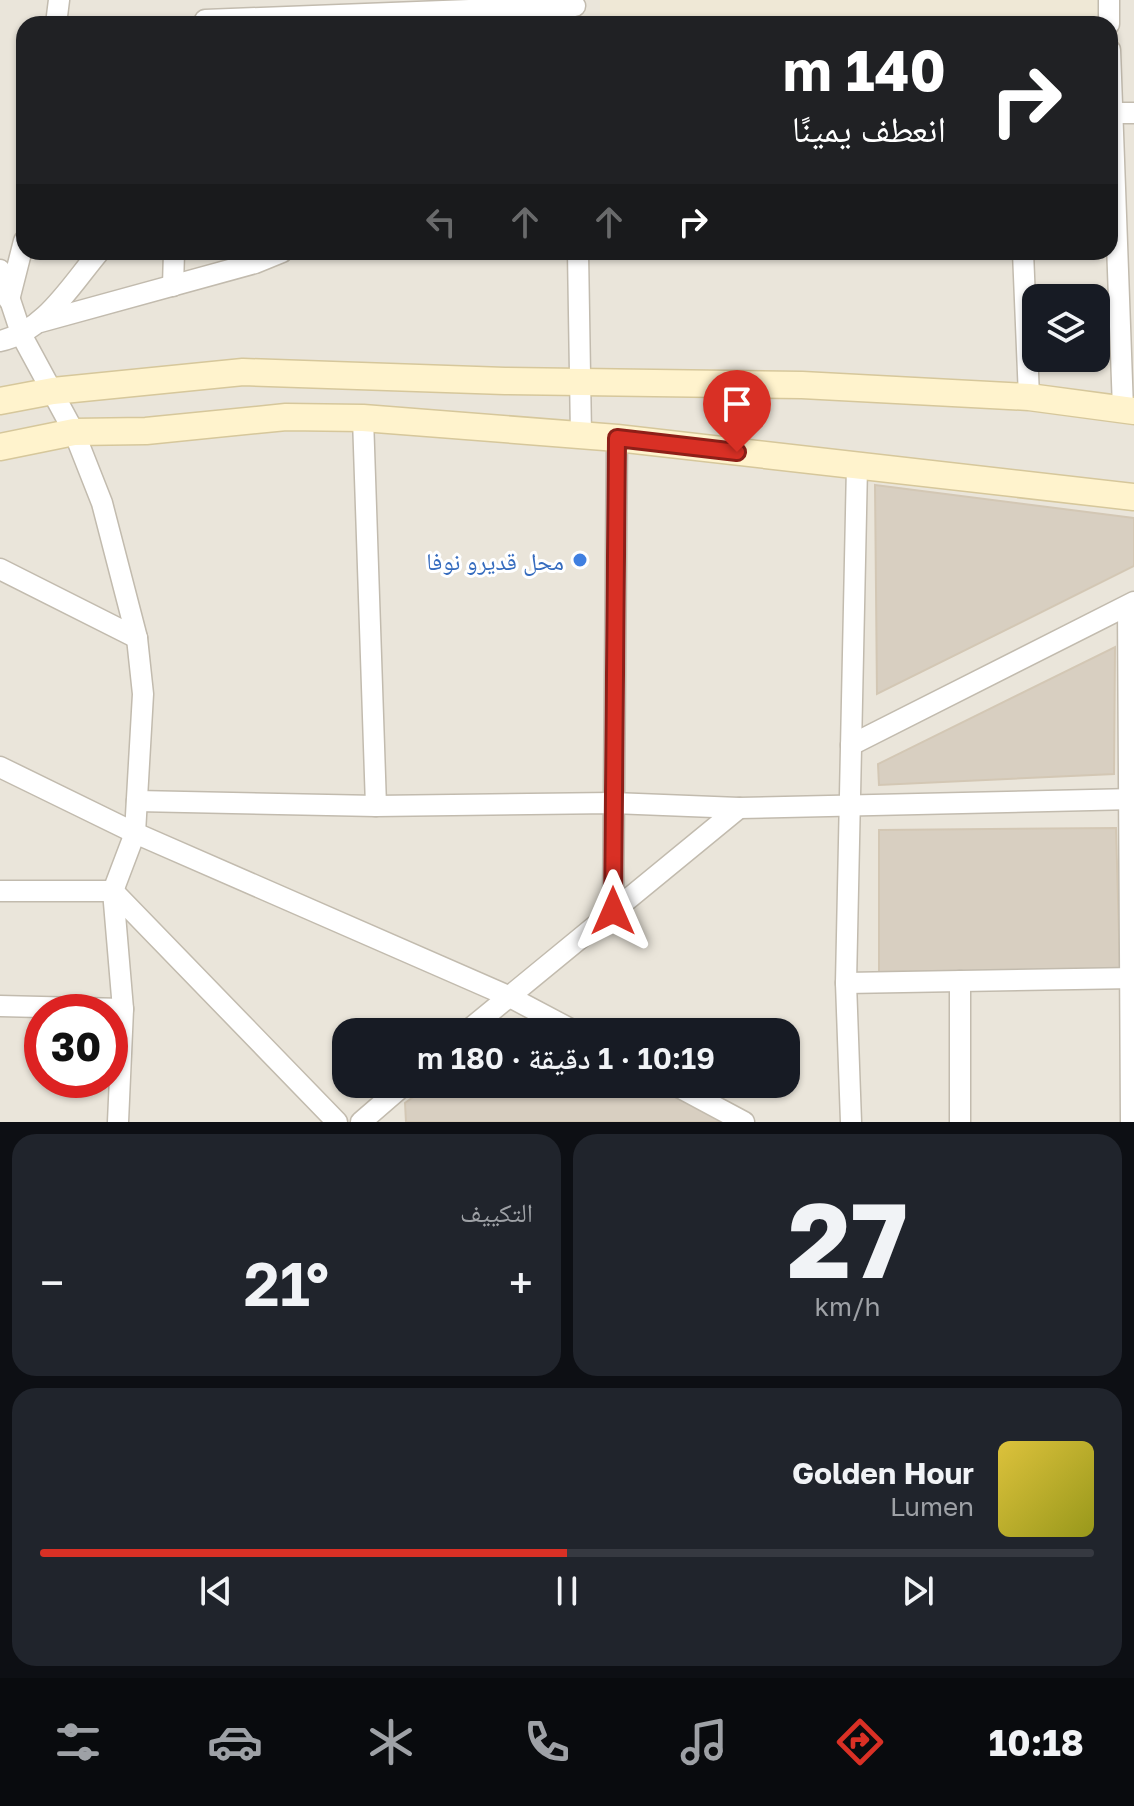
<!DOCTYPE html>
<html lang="ar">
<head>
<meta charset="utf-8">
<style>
	:root { --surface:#171b24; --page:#20242c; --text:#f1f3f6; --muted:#9ea1a6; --line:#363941; --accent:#d93025 }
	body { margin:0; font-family:"Golos Text","Noto Naskh Arabic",sans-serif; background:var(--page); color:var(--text); direction:rtl; height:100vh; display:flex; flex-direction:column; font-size:30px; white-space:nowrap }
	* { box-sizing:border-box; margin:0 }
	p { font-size:26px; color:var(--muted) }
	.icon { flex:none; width:44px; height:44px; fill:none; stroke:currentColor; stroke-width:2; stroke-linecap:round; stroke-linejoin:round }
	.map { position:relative; height:1122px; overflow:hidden; direction:ltr }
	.sheet { display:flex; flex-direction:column; gap:12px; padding:12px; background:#0d0f14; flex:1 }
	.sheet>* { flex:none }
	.guide { position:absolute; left:16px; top:16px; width:1102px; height:244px; border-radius:24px; box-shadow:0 2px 6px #0004; direction:rtl; background:#202124; color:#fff; overflow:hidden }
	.tools { position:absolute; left:1022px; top:284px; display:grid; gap:16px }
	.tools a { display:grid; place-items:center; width:88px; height:88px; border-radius:16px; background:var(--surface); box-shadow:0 2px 6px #0004; font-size:40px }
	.speed { position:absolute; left:24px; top:994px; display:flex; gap:16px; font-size:40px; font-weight:700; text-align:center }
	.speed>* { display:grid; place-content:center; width:104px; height:104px; border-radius:50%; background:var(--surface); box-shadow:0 2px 6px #0004; line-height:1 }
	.speed .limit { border:12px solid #d22; background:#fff; color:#111 }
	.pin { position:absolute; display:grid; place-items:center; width:68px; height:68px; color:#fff; margin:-82px -34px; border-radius:50% 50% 50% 0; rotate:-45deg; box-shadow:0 0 8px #0007 }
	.pin .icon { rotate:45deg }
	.me { position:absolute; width:88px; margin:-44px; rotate:0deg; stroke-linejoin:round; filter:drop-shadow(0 0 6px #0008) }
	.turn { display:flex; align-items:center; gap:28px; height:168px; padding:0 40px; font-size:36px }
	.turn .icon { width:104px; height:104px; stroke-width:2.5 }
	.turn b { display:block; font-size:56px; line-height:68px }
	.lanes { display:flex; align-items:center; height:76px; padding:0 40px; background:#0003; justify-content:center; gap:40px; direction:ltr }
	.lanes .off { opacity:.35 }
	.big { font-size:60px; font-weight:600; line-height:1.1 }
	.sheet .tile { flex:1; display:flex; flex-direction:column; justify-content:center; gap:12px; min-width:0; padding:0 28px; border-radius:24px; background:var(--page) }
	.sheet .dial { align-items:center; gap:0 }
	.dial b { font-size:104px; line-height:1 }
	.song { display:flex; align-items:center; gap:24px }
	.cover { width:96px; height:96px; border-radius:12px; background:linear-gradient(135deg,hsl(50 70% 55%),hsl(60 70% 35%)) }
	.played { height:8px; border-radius:4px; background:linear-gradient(90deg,var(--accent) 50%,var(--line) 50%) }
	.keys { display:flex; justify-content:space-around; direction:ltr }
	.heat { display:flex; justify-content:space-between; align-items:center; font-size:44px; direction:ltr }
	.sheet .tiles { flex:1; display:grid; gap:12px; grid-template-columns:1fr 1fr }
	.tile:last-child { grid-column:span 2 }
	.trip { position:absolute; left:332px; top:1018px; width:468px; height:80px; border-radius:24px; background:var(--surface); box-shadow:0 2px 6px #0004; font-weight:600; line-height:80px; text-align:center; direction:rtl }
	.dock { display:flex; height:128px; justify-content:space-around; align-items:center; background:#090b0e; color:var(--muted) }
	.dock .icon { width:56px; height:56px }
	.dock .on { color:var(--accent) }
	.dock b { font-size:36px; color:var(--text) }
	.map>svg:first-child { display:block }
	.residential { fill:#eae5da; fill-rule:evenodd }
	.education { fill:#efe8d6 }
	.building { fill:#d8cfc1; stroke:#d3c7b4; stroke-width:2 }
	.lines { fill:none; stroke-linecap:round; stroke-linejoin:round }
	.street-casing { stroke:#c2bbae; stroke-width:23 }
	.secondary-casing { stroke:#d6c79b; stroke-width:29 }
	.street { stroke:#fff; stroke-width:20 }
	.secondary { stroke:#fff3cd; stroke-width:26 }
	.route-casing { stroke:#8d1f18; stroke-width:20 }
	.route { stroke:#d93025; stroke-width:14 }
	.shop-dot { fill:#3f7fe0; stroke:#fff; stroke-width:3 }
	.labels { text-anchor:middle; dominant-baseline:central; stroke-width:6; stroke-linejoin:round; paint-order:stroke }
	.shop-label { font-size:24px; fill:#366cbe; stroke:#fff; text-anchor:end }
</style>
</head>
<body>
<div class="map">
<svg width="1134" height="1122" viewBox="0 0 1134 1122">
	<rect width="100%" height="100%" fill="#f6f3ec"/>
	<!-- residential -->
	<path class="residential" d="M0,0H1134V1122H0ZM24,24H1110V252H24ZM1036,298H1096V358H1036ZM42,1012H110V1080H42ZM346,1032H786V1084H346Z"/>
	<!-- education -->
	<path class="education" d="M600,0H1103L1104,24H600Z"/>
	<!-- building -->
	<g class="building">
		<path d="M875,485L1134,518V566L877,694Z"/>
		<path d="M1115,647L1114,774L879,785L878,764Z"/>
		<path d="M1116,828L1120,970L879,972V830Z"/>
		<path d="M519,1019L547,1032H501Z"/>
		<path d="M431,1084H657L730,1119L729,1122H406L405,1103Z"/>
	</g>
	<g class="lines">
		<defs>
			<g id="street">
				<path d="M1109,0V24"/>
				<path d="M205,20L575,6"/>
				<path d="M56,24L59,0"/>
				<path d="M1110,50L1123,409"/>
				<path d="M1110,113H1134"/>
				<path d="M578,252L581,435"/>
				<path d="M1023,252L1029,397"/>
				<path d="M0,270L22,336L74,432L102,503L137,638L143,694L135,833L113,891L123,1009L118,1122"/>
				<path d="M173,286L174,252"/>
				<path d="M9,300L24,241"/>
				<path d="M40,322L255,263L282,252"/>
				<path d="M0,341C44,332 71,285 99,252"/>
				<path d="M363,418L376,806"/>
				<path d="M0,569L137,638"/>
				<path d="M1128,606L1131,1122"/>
				<path d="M851,745L1134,602"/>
				<path d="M0,767L135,833L508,996L576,1032"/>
				<path d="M137,801L376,806L613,803L739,808L1134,799"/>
				<path d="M0,891H113L337,1122"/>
				<path d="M613,911L617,438"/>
				<path d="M846,983L1134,978"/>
				<path d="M0,1006L123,1009"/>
				<path d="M466,1032L739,808"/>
				<path d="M673,1084L744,1122"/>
				<path d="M361,1122L405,1084"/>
				<path d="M851,1122L846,983L857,466"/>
				<path d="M960,1122V981"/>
			</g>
			<g id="secondary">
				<path d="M0,401L53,391L243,372L505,381L802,385L1029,397L1134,411"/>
				<path d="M0,447L74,432L146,431L286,417L363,418L617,438L1134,497"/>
			</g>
		</defs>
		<!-- street casing -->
		<use href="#street" class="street-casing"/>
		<!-- secondary casing -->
		<use href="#secondary" class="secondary-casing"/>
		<!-- street -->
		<use href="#street" class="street"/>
		<!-- secondary -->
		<use href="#secondary" class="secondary"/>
	</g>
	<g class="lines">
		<defs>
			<path id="route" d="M613,911L617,438L737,452"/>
		</defs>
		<!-- route casing -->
		<use href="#route" class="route-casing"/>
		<!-- route -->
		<use href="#route" class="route"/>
	</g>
	<!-- markers -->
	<circle class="shop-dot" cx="580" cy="560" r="8"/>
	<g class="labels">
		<!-- shop labels -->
		<g class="shop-label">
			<text x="564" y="560">محل قديرو نوفا</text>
		</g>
	</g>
</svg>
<div class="tools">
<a><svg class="icon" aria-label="layers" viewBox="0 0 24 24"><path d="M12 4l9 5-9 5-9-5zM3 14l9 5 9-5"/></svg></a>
</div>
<div class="speed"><div class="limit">30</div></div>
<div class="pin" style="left:737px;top:452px;background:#d93025"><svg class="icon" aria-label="arrive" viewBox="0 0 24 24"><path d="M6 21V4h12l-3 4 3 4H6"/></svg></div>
<svg class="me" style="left:613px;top:911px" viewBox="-20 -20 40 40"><path d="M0-17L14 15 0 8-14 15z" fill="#d93025" stroke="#fff" stroke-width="4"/></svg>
<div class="trip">10:19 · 1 دقيقة · 180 m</div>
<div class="guide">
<div class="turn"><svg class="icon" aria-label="right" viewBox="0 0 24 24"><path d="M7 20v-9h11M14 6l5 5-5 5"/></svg><div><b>140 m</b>انعطف يمينًا</div></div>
<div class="lanes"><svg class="icon off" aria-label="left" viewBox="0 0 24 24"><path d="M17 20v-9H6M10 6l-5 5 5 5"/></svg><svg class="icon off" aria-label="ahead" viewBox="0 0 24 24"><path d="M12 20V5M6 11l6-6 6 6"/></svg><svg class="icon off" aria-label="ahead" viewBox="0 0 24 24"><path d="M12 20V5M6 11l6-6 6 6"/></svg><svg class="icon" aria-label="right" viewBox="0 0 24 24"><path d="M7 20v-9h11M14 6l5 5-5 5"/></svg></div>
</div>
</div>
<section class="sheet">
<div class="tiles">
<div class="tile dial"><b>27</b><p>km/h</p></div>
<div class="tile"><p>التكييف</p>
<div class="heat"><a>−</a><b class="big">21°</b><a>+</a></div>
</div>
<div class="tile">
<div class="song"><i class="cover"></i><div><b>Golden Hour</b><p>Lumen</p></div></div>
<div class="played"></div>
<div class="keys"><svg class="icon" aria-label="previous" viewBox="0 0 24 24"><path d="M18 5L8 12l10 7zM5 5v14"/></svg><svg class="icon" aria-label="pause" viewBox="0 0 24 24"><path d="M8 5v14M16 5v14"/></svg><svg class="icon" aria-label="next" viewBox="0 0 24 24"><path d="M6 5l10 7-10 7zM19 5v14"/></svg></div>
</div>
</div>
</section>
<nav class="dock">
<b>10:18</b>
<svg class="icon on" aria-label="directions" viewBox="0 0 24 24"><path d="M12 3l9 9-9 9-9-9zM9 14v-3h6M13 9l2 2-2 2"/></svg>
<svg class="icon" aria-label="music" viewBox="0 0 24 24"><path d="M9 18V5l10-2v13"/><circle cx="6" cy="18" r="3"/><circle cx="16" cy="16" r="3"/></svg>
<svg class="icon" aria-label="phone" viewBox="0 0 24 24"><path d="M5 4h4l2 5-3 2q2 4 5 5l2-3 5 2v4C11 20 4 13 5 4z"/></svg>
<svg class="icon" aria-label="climate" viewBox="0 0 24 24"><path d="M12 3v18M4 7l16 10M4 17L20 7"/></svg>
<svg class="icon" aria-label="car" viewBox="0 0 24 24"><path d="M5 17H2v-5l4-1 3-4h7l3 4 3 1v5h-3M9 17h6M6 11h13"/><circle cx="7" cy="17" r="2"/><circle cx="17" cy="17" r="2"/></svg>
<svg class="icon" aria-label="filters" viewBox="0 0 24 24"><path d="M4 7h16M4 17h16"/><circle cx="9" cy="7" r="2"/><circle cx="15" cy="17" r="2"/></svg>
</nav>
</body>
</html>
